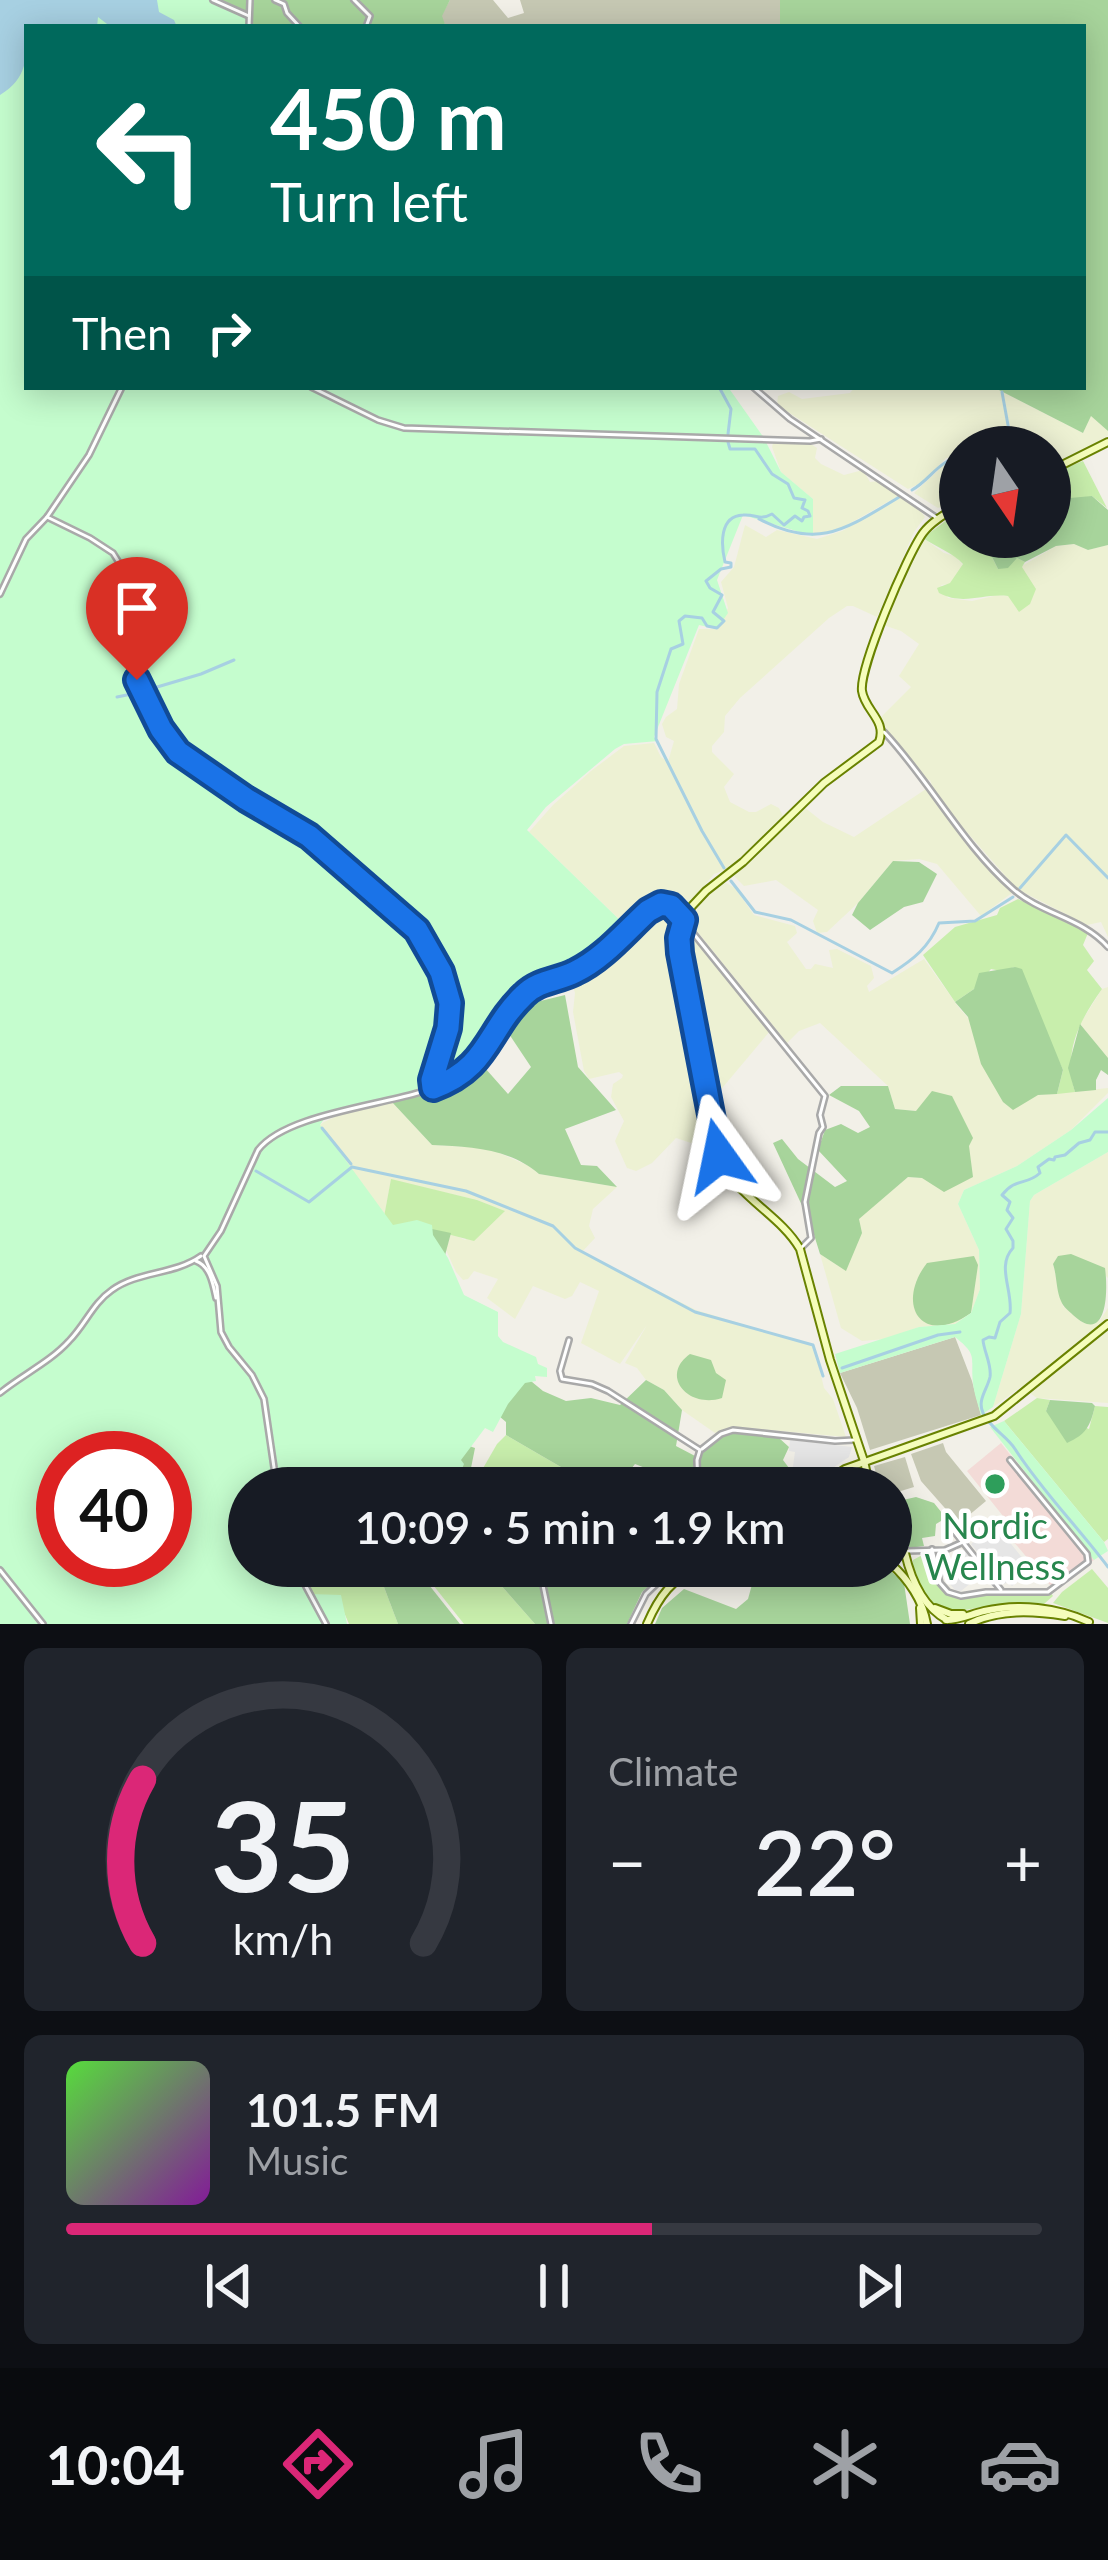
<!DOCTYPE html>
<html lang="en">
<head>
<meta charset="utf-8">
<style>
	:root { --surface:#171b24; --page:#20242c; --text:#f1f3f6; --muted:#9ea1a6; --line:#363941; --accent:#db2777 }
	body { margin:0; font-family:Lato,sans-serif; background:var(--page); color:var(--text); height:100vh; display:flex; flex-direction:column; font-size:45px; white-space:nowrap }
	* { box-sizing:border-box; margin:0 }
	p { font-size:39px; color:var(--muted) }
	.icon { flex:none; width:66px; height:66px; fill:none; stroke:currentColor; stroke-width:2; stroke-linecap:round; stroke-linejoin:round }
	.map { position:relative; height:1624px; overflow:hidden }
	.sheet { display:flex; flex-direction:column; gap:24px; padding:24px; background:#0d0f14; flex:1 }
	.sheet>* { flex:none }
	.top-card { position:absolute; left:24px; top:24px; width:1062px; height:366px; border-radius:0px; box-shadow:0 6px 30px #0003; background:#00695c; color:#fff; overflow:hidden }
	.needle { width:78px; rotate:167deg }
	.tools { position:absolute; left:939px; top:426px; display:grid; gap:24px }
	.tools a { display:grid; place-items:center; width:132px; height:132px; border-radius:50%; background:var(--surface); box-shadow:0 6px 30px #0003; font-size:60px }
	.speed { position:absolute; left:36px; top:1431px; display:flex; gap:24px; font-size:60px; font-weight:700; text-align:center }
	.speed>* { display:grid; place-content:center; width:156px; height:156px; border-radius:50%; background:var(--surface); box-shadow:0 6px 30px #0003; line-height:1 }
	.speed .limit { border:18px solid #d22; background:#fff; color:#111 }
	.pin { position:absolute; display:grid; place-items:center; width:102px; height:102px; color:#fff; margin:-123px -51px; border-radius:50% 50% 50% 0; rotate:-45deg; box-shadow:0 0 12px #0007 }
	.pin .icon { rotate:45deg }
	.me { position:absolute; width:132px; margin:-66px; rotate:348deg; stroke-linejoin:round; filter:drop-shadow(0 0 9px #0008) }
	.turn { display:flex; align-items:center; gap:42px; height:252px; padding:0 48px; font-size:54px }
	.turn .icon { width:156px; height:156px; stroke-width:2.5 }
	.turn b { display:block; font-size:84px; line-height:102px }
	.then { display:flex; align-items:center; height:114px; padding:0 48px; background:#0003; gap:24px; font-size:45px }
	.big { font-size:90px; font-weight:600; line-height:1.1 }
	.sheet .widget { flex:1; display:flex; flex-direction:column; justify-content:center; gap:18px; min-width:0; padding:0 42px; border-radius:18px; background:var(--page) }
	.sheet .dial { align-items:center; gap:0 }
	.dial svg { height:312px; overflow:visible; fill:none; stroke:var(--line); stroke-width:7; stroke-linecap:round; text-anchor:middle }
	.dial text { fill:var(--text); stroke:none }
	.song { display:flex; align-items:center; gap:36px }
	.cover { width:144px; height:144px; border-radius:18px; background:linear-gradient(135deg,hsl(110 70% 55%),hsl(290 70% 35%)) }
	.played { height:12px; border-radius:6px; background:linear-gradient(90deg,var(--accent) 60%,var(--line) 60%) }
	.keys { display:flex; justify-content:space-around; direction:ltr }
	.heat { display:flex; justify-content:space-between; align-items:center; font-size:66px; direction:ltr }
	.sheet .tiles { flex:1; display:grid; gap:24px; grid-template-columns:1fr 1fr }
	.widget:last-child { grid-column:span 2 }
	.trip { position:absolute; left:228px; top:1467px; width:684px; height:120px; border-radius:60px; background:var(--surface); box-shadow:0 6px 30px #0003; font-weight:600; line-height:120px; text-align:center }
	.menu { display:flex; height:192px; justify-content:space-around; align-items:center; background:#090b0e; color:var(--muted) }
	.menu .icon { width:84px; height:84px }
	.menu .active { color:var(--accent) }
	.menu b { font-size:54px; color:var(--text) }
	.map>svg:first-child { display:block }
	.commercial { fill:#f3dbd7 }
	.construction { fill:#c6c8b3 }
	.farmland { fill:#edf1d3 }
	.grass { fill:#c8eeac }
	.forest { fill:#a7d49b }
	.park { fill:#c5fdce; fill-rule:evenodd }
	.parking { fill:#e6e6e6 }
	.water { fill:#a7d0e2 }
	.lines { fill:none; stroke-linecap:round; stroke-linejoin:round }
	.stream { stroke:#a7d0e2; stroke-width:3 }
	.street-casing { stroke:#a9a9a9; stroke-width:8 }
	.secondary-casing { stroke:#698200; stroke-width:10 }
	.street { stroke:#fff; stroke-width:3 }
	.secondary { stroke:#f5fdbb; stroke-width:6 }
	.route-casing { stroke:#114b97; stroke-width:30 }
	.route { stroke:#1a73e8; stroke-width:21 }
	.leisure-dot { fill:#2e9e5b; stroke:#fff; stroke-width:4.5 }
	.labels { text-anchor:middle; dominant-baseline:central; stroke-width:9; stroke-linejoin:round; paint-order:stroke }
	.leisure-label { font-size:36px; fill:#27864d; stroke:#fff }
</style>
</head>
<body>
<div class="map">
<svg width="1108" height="1624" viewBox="0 0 1108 1624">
	<rect width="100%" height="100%" fill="#f2f0e8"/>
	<!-- commercial -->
	<path class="commercial" d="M1001,1443L1094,1560L1055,1591L997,1522L1003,1516L967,1471Z"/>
	<!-- construction -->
	<g class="construction">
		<path d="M450,0H493L508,18L524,13L520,0H780V27H446L441,16Z"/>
		<path d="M955,1337L972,1381L981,1415L870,1450L857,1408L840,1373Z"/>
		<path d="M943,1443L946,1452L986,1501L956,1526L951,1515L921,1481L911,1454Z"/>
		<path d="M905,1457L914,1487L891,1494V1488H880L874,1466Z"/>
	</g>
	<!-- farmland -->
	<g class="farmland">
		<path d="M855,387H993L1001,391L1012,447H960V456L946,458L923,482L908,489L777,405L778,396L789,392L802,399L850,393Z"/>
		<path d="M1003,392L1083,433L1091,415L1108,431V435L1097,444L1050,464V447H1014Z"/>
		<path d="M773,443H809L817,448L815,458L821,464L844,475L863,470L870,482L879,481L900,495L840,529L813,536V499L781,472L772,447Z"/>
		<path d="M960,458V500L938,508L914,493L948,461Z"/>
		<path d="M900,498L905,499L919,509L925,517L914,532L877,617L853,606H847L829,618L740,698L725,716L724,732L712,746V752L734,774L724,787L730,802L749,812H756L771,804L779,808L783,816L730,868L714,874L684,910L680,911L666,900L660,901L631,923L619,919L529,832L553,805L591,771L624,746L654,743L661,757L668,762L674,741L666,737L662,724L666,717L677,709L679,684L699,629H717L728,608L721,582L734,567L745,525L766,537L777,530L817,539L842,531Z"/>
		<path d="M923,538L944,553L955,556L963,565L950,584L941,585L948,598L972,601L998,595L1008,596L1014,602L1022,566L1056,546L1074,544L1088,550L1108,545V937L1101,922L1087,925L1017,889L957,821L933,788L930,780L926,779L887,730L881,717L911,687L899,676L919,644L901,631L883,625Z"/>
		<path d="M926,789L1012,893L981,916L937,864L919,859L893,861L858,903L827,932L817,933L813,921L818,910L776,880L744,886L734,876L804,807L823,822L854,837Z"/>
		<path d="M726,883L735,888L754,915L795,926L797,933L787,942L806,969H811L815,964L833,968L829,950L837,949L871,966L874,978L867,986L869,992L924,959L960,1009L1038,1095L1108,1088V1093L1071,1130L1017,1166L964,1190L958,1204L979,1250L980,1289L971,1313L955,1324L919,1327L886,1339L862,1341L841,1328L820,1254L845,1270L858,1219L908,1177L922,1178L917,1111L895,1109L888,1086L820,1023L799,1031L787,1043L688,920L714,888Z"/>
		<path d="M664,908L672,911L678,919L676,949L711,1133L697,1145L676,1138L652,1163L636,1171L627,1168L615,1141L624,1121L611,1097L613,1084L622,1078L623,1075L619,1072L589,1079L584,1071L573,1012L575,993L571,980L655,910Z"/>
		<path d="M687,929L770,1031L718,1093L712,1094L684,959V935Z"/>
		<path d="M1108,987V1059L1080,1024L1102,989Z"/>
		<path d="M391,1101L432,1145L488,1148L529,1166L539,1174L617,1187L593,1209L589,1226L595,1238L582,1252L696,1310L814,1346L824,1388L833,1399L846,1437L737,1427L715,1433L682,1410L664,1390L646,1380L637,1368L625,1363L647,1325L620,1364L581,1343L599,1291L580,1282L572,1296L565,1299L533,1286L515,1319L487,1298L498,1279L474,1271L468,1279L463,1280L456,1272L446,1250L451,1233L465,1240L504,1211L477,1200L391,1180L376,1260L306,1136L324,1122L339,1115Z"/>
		<path d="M1108,1152V1278L1105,1275L1053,1264L1063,1306L1082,1322L1092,1324L1100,1320L1108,1308V1403L1037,1398L1021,1387L993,1407L1021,1314L1030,1201L1034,1195Z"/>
	</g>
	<!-- grass -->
	<g class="grass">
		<path d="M1083,461L1107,508L1092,496L1059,513L1050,506V474Z"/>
		<path d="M960,510V537H982L998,569L1017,558L1025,562L1022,567L1036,589L1030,604L1019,612L1008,596C983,593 964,606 939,593L937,588L950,583L963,564C953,553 936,547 923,538Z"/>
		<path d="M1018,899L1088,933L1083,945L1094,961L1087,970L1102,989C1079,1022 1063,1051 1075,1092L1057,1094L1063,1070L1015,967L1001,971L991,969L974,989L955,1002L923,955L955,927L997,915L1000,908Z"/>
		<path d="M391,1179L477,1200L505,1211L474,1241L413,1225L376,1260Z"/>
		<path d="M1037,1398L1050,1400L1046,1411L1089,1429L1095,1406L1108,1407V1539L1104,1542L1004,1421Z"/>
		<path d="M506,1435L597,1488H497L485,1482L482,1470L497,1444Z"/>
		<path d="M926,1553C943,1567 928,1584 955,1598L989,1594L1051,1593L1053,1596L1044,1604C1028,1604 1011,1604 996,1605C962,1608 942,1624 920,1587C914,1577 911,1572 913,1560Z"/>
		<path d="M297,1566H376L398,1624H349L340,1603L315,1600Z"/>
		<path d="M418,1566H484L535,1624H464Z"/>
		<path d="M1092,1569L1108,1588V1623L1053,1603L1062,1592Z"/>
	</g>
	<!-- forest -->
	<g class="forest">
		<path d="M217,0H450L442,16L446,27H251V12L237,10Z"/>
		<path d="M780,0H1108V431L1091,416L1083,433L993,387H1083V27H780Z"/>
		<path d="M1092,496L1108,510V545L1088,550L1074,544L1056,546L1025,562L1017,558L1008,568L998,569L982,537H1050V506L1059,512L1070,498Z"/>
		<path d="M893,861L919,862L937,874L923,902L904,907L870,930L852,915L858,903Z"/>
		<path d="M1015,967L1022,969L1063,1070L1057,1094L1038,1095L1013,1110L1003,1102L981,1064L968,1017L955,1002L974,989L979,973Z"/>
		<path d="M565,995L578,1067L616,1110L565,1129L581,1165L597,1166L617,1187L539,1174C509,1148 470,1147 432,1145L391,1101L439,1079L478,1037L485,1068L508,1094L531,1067L509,1034L528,1004Z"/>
		<path d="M1080,1024L1108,1058V1075L1101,1070L1096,1080V1090L1075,1092L1068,1068Z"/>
		<path d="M841,1086H888L895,1109L916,1111L932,1091L952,1096L973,1138L969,1146L973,1177L944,1192L922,1178L908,1177L859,1219L862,1233L846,1271L820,1254L811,1225L773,1143L782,1139L798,1159L835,1187L847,1181L818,1150L825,1130L841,1124L858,1133L870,1127L859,1111L829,1095Z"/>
		<path d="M413,1225L451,1233L440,1274L509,1363L543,1391L566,1401L591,1398L620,1405L646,1380L664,1390L682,1410L676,1446L695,1456L696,1488H672L676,1480L635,1464L616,1488H597L506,1435V1422L492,1410L449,1439L475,1448L467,1488H281Z"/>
		<path d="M1071,1254L1105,1268C1108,1289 1108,1347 1073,1315C1068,1310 1064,1308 1061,1301C1056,1290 1057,1276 1053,1264L1058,1256Z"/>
		<path d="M974,1256L978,1265L971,1313C921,1348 895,1304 927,1263Z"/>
		<path d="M690,1354L711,1360L716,1373L726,1380L722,1398C689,1409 659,1376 690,1354Z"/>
		<path d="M1050,1400L1092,1403L1095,1406C1090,1427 1086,1434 1067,1443L1046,1411Z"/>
		<path d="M738,1433L779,1438L789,1447L783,1460L789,1468L786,1481L776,1483L780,1488H699C698,1456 702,1437 738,1433Z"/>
		<path d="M916,1497L934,1503L946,1518L936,1524L935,1536L922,1538L924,1546L910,1548L906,1543L896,1508L903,1500Z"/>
		<path d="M376,1566H414L460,1624H398Z"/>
		<path d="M484,1566H665L667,1570L642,1592L627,1624H535Z"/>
		<path d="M722,1566H885L904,1583L910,1624H655L662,1608L684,1589L736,1609L748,1599L753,1581Z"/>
	</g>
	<!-- park -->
	<g class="park">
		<path d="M0,0H213L249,16V27H27V387H728L764,438L781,472L813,499V536L743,515L717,580L728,613L717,629L699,625L654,737L658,741L624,744L615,749L546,807L527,830L629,929L582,968L537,985L525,994L476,1062L464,1072L440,1085L326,1116L320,1125L393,1225L417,1220L432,1225L433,1235L448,1258L464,1295L498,1312V1336L503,1342L536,1357L538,1364L547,1368V1377L535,1376L536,1381L525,1383L508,1404L493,1432L485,1428L461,1460L464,1464L458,1479L441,1488H249V1566H295L310,1594L341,1595L347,1624H0ZM63,1458H165V1560H63Z"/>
		<path d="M1108,1098V1152L1034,1195L1030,1201L1021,1314L993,1407L981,1415C978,1405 974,1393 973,1383C970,1357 979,1356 955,1337L840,1373L835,1354L919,1327L955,1324L971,1313L980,1289L979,1250L958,1204L964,1190L1017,1166L1071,1130Z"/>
		<path d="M1004,1421L1104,1542L1108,1551L1094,1560L990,1427Z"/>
	</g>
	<!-- parking -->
	<g class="parking">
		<path d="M790,1440L852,1447L849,1457L840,1463L804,1488H790L795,1452L789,1451Z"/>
		<path d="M995,1524L1032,1570L1012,1586L1008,1582L1004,1584L997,1577L971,1544Z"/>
		<path d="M965,1549L995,1585L993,1587L982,1574L961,1591L955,1590L950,1584L941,1574L944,1571L942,1568Z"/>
	</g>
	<!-- water -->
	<path class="water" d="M0,0H157L159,12L174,20L177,27H111L98,17L97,27H27C27,57 28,78 0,95Z"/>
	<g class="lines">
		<!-- stream -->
		<g class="stream">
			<path d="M719,387L731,409L728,434"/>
			<path d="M1002,392L1012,447"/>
			<path d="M912,490C930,480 939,460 960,457"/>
			<path d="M759,519C820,551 847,528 901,496"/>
			<path d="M147,690L201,674L234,660"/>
			<path d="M117,697L141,692"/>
			<path d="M724,868L702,831L656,739L657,692L671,649L683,644L679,621L685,616L702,618L707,626L717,628L724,621L713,612L722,595L710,588L706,581L721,569L731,567V563L725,562C721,545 719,516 743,515C757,514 759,521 772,514L784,525L795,516L802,521L804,517L810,516L808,511L802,508L805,500L794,498L788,484L772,474L755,449H730L728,442"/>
			<path d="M731,881L755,912L791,920L892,973C914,959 929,947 939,923L975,921L1013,897"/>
			<path d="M1020,888L1066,835L1108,878"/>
			<path d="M322,1128L351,1164"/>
			<path d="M1108,1132H1095L1090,1140L1079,1143L1065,1155L1055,1157L1054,1160L1049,1159L1038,1167L1040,1173C1026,1186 1016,1177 1002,1195L1010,1202L1007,1210L1013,1218L1006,1229L1013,1241V1248C996,1266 1013,1290 1010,1313L1000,1322L995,1338L989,1337L983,1340C984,1352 992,1365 990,1377C987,1390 977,1400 983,1413C990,1428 1007,1436 1015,1449C1042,1491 1078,1527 1108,1567"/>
			<path d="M256,1171L309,1202L352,1167L466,1191L553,1226L575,1248L695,1312L813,1345L823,1376"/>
			<path d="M842,1368L938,1335L960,1332"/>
		</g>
		<defs>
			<g id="street">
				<path d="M213,0L249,16"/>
				<path d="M275,0L284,4L287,13L300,27"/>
				<path d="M354,0L370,16L366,27"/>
				<path d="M249,27L250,0"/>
				<path d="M311,387L378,420L404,428L810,441L821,439"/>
				<path d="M753,387L790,419L937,518"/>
				<path d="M47,517L90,538L113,553L118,561L125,579L118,621L122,646L161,729L178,752L246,799L309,835L417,930L441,972L450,1003L448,1028L432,1080L433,1086"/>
				<path d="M0,594L26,539L47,517L89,455L122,387"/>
				<path d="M884,732C930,781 962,844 1013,889C1041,914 1083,918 1108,947"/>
				<path d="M685,923L825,1096L820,1115L823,1127L819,1133L805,1202L811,1238L800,1249"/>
				<path d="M196,1261C210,1266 213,1284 216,1298"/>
				<path d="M569,1340L560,1371L562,1379L592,1384L608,1391L700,1450L697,1460L698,1488"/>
				<path d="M0,1393C22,1375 50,1362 69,1341C85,1325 93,1303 112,1290C138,1271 174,1275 201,1256"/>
				<path d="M702,1449L721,1434L733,1430L835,1441L854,1440"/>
				<path d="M277,1488L264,1399L252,1375L229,1347L221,1332L217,1286L204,1256L221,1231L258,1150C289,1110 401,1105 449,1082C485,1064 494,1026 520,998C537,981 559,982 578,971C608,954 629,924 657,906L668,904L683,918"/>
				<path d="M954,1531L1001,1590"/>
				<path d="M932,1549L940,1583L948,1592L961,1596L986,1592H1048L1088,1562L1087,1554L1010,1460"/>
				<path d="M907,1551L945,1550L961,1543"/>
				<path d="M295,1566L326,1624"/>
				<path d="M539,1566L551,1624"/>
				<path d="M0,1570L43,1624"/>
				<path d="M631,1624L646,1594L675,1566"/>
			</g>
			<g id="secondary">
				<path d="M1050,471L1108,442"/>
				<path d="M815,1488L845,1469L994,1416L1108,1324"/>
				<path d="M870,1488L864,1461L830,1360L800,1249C779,1213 734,1196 719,1156L679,953V938L684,921L692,906L706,891L743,862L824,783L879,742C887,720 865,711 862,691C859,668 907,555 923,533C932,521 947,513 960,505"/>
				<path d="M891,1554L898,1550L905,1553C911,1579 922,1606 947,1620"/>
				<path d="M891,1564C908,1579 923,1601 927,1624"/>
				<path d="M920,1608L921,1624"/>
				<path d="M935,1608L951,1614H963"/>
				<path d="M946,1620C960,1620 971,1614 984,1611C1019,1603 1057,1607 1089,1622"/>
				<path d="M647,1624C659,1596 672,1579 700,1566"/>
				<path d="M969,1624C999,1609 1033,1611 1065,1616"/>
			</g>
		</defs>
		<!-- street casing -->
		<use href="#street" class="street-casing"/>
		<!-- secondary casing -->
		<use href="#secondary" class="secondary-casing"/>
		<!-- street -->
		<use href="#street" class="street"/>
		<!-- secondary -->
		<use href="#secondary" class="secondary"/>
	</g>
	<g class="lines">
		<defs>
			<path id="route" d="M137,680L161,729L178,752L246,799L309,836L417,930L441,972L450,1003L448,1028L432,1080L433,1088C489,1068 487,1030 524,995C539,980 558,981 575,972C603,959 626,931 648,911L661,904L671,906L684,920L679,938L680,953L719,1156"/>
		</defs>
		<!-- route casing -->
		<use href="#route" class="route-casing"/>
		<!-- route -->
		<use href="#route" class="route"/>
	</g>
	<!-- markers -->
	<circle class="leisure-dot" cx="995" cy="1484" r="12"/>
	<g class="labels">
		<!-- leisure labels -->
		<g class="leisure-label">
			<text x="995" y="1525">Nordic<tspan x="995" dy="41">Wellness</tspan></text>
		</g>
	</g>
</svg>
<div class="tools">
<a><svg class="needle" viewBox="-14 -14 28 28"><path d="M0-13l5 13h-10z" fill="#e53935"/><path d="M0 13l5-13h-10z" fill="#9ea1a6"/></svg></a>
</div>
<div class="speed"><div class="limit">40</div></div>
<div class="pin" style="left:137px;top:680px;background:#d93025"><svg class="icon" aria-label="arrive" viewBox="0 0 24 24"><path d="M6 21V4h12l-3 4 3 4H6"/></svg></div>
<svg class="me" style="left:719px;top:1156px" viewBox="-20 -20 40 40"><path d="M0-17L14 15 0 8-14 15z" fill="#1a73e8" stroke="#fff" stroke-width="4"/></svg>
<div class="trip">10:09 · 5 min · 1.9 km</div>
<div class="top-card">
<div class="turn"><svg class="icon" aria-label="left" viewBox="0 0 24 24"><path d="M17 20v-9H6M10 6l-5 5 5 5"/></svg><div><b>450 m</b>Turn left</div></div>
<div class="then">Then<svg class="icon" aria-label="right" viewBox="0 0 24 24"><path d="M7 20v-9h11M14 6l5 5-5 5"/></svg></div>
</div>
</div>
<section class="sheet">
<div class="tiles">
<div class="widget dial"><svg viewBox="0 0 100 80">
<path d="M14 69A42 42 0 1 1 86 69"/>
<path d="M14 69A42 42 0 0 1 14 27" stroke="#db2777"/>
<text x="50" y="56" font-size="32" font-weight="700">35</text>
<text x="50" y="72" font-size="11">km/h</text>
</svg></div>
<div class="widget"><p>Climate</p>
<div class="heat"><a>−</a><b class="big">22°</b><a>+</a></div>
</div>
<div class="widget">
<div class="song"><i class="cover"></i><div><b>101.5 FM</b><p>Music</p></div></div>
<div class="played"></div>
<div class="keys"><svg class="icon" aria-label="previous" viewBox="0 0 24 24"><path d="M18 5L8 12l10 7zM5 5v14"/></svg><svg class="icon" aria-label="pause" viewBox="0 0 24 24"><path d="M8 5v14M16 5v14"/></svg><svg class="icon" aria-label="next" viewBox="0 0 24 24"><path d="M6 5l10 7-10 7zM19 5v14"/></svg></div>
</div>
</div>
</section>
<nav class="menu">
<b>10:04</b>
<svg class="icon active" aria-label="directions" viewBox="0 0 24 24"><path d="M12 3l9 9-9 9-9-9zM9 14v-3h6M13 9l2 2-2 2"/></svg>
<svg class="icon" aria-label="music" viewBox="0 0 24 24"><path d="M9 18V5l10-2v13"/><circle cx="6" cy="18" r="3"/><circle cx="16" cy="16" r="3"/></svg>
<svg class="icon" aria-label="phone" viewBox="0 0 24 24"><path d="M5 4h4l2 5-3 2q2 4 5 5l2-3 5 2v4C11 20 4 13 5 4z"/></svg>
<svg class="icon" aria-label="climate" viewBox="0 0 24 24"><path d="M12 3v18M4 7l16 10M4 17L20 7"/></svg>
<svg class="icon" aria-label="car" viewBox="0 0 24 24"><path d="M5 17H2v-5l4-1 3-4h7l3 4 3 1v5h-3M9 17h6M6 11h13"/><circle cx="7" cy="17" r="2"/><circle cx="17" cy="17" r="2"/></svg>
</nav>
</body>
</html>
